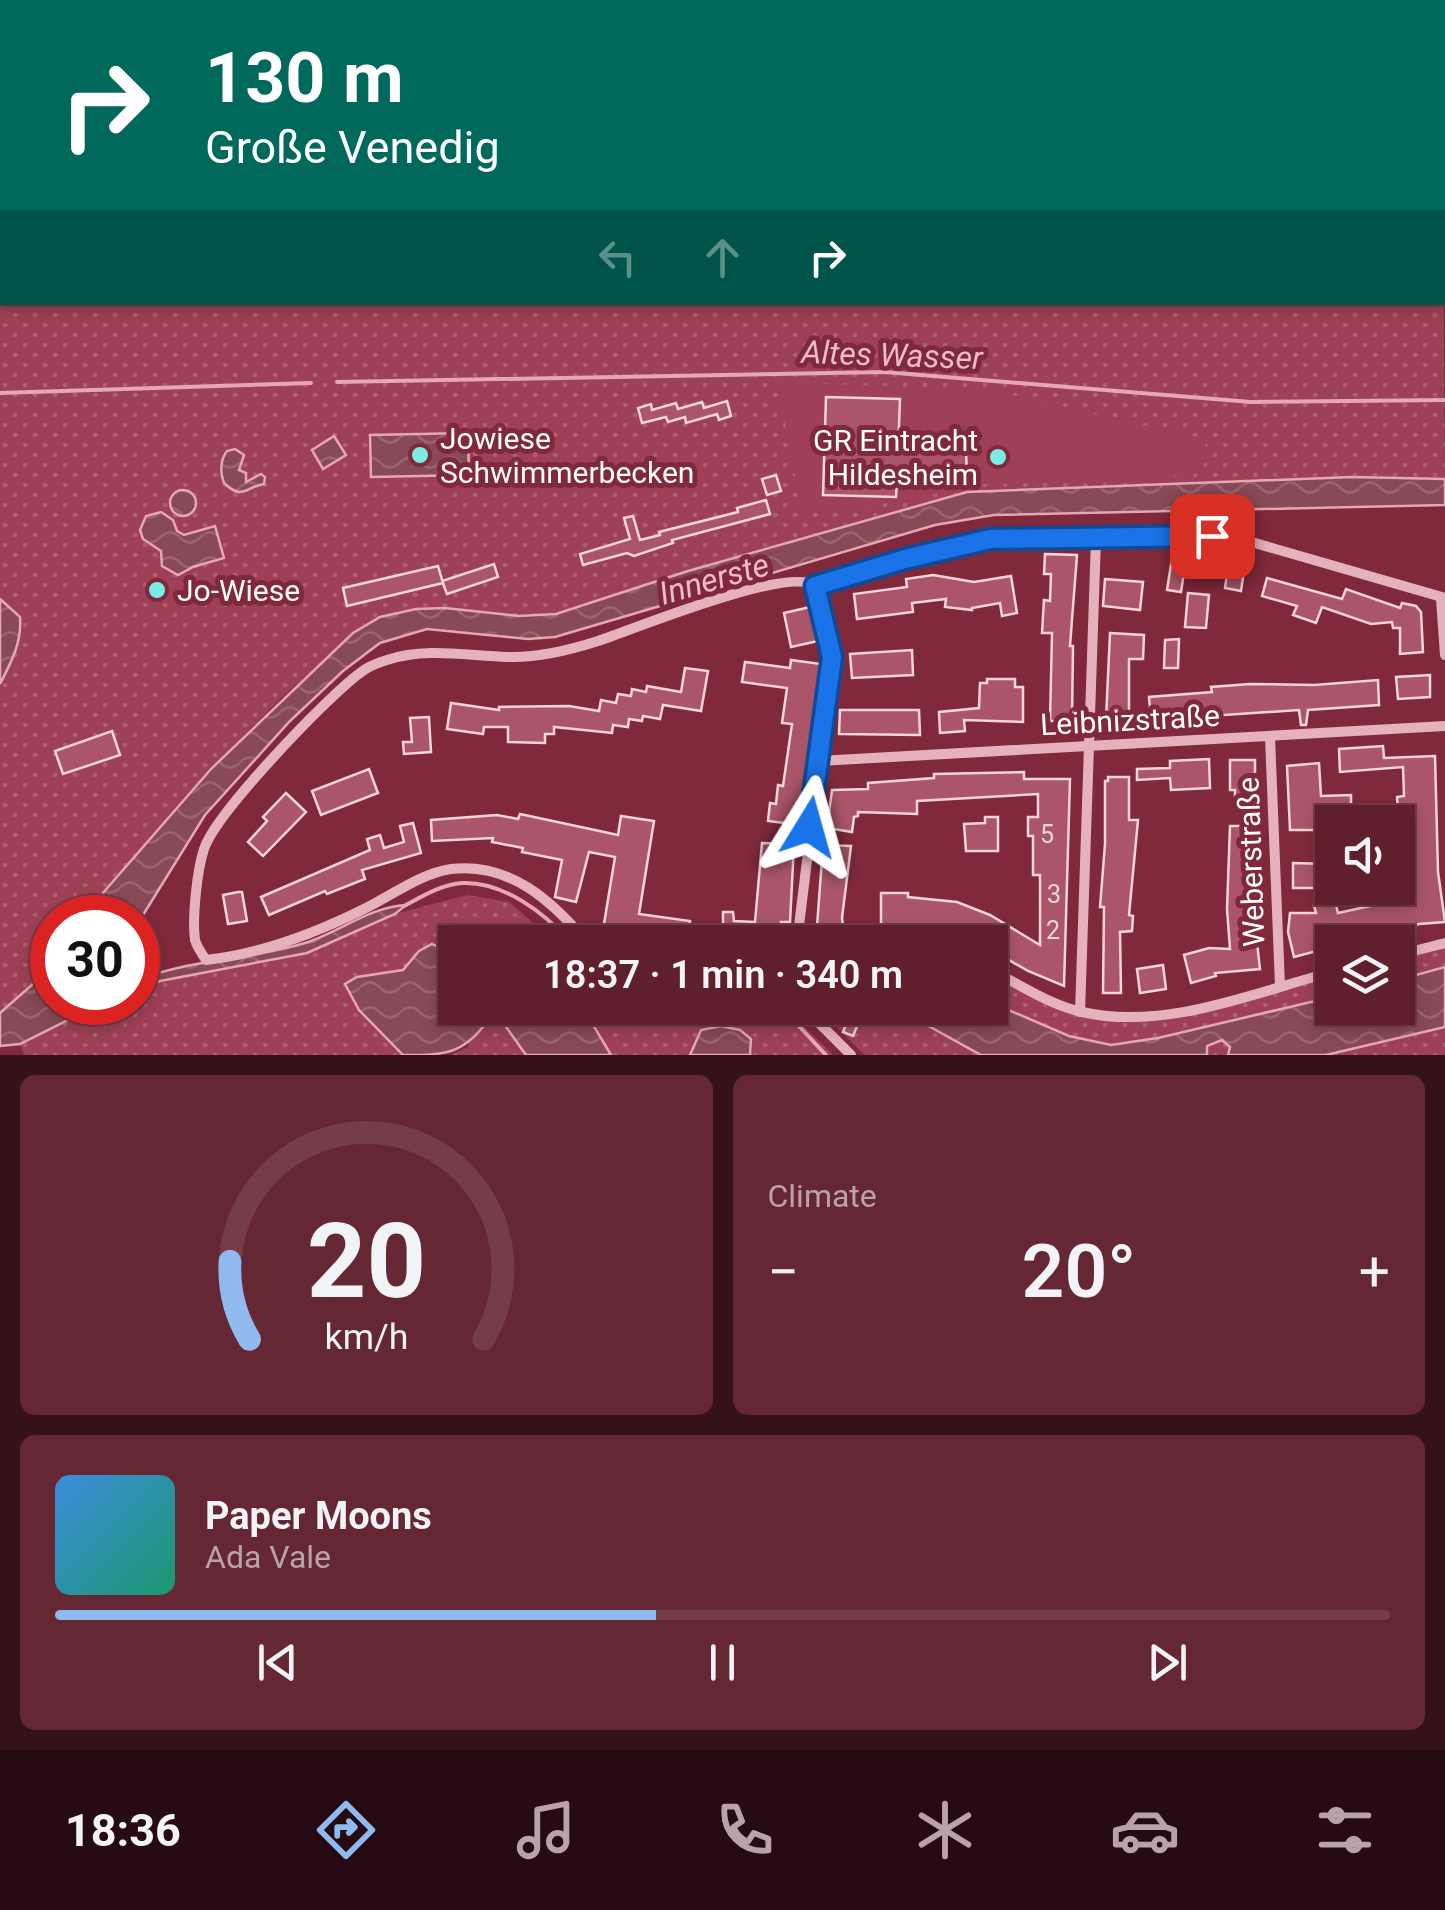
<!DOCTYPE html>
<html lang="en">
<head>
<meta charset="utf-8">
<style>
	:root { --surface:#601f2c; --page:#662734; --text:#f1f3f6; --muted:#baa2a9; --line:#743d48; --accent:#90b9f0 }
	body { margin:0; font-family:Roboto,sans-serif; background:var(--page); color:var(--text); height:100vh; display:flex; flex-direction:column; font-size:38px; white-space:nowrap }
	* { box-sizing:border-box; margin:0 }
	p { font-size:32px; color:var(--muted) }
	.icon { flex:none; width:55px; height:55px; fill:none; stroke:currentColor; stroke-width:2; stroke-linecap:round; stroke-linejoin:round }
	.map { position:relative; height:1055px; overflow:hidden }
	.details { display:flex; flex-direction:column; gap:20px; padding:20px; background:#351118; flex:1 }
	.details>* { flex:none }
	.hud { position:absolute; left:0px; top:0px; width:1445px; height:305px; box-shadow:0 5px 15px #0003,0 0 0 2px var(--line); background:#00695c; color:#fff; overflow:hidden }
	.tools { position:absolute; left:1315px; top:805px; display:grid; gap:20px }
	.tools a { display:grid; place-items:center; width:100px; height:100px; border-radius:0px; background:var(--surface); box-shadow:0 5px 15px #0003,0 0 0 2px var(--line); font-size:50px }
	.speed { position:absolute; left:30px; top:895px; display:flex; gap:20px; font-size:50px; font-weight:700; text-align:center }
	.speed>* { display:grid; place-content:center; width:130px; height:130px; border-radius:50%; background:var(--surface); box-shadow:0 5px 15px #0003,0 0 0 2px var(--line); line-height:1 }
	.speed .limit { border:15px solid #d22; background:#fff; color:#111 }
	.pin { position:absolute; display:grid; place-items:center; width:85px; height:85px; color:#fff; margin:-42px; border-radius:20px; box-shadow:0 5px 15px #0006 }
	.me { position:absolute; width:110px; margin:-55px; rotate:8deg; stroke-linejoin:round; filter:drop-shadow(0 0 8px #0008) }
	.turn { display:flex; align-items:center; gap:35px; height:210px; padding:0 40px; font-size:45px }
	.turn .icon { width:130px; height:130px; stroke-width:2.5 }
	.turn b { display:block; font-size:70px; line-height:85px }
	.lanes { display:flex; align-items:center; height:95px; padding:0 40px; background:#0003; justify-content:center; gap:50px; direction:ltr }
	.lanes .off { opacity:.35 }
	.big { font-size:75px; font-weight:600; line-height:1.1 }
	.details .tile { flex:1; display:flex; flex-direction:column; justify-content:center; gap:15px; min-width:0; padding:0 35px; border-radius:15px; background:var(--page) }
	.details .dial { align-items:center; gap:0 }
	.dial svg { height:260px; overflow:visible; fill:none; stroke:var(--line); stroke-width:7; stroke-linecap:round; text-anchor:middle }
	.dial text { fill:var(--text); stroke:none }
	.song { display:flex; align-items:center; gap:30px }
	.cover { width:120px; height:120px; border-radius:15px; background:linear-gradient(135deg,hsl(210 70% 55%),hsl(160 70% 35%)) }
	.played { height:10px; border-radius:5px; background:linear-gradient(90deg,var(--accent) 45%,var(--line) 45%) }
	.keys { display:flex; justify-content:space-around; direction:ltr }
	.heat { display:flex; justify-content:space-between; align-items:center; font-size:55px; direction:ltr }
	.details .tiles { flex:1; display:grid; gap:20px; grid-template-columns:1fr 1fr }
	.tile:last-child { grid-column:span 2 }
	.trip { position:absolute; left:438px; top:925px; width:570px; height:100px; border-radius:0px; background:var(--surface); box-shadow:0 5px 15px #0003,0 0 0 2px var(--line); font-weight:600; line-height:100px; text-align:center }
	.menu { display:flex; height:160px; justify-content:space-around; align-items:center; background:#260c12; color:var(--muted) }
	.menu .icon { width:70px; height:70px }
	.menu .current { color:var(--accent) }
	.menu b { font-size:45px; color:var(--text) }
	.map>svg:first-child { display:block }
	.grass { fill:url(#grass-tufts) }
	.park { fill:url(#park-dots) }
	.garden { fill:#9f4156 }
	.water { fill:url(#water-waves); stroke:#e6a6b5; stroke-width:2.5 }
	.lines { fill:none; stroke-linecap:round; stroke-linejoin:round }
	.stream { stroke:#e6a6b5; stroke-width:4 }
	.building { fill:#aa5668; stroke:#f5d4db; stroke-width:2.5 }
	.minor { stroke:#e5b1bd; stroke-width:10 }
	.primary { stroke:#fdf1f3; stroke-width:20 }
	.route-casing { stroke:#114b97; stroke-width:25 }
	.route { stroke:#1a73e8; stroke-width:18 }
	.poi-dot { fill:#78ece5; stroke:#80293b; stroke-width:4 }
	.labels { text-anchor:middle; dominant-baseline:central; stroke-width:10; stroke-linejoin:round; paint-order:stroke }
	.number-label { font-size:25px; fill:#ead5d9 }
	.poi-label { font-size:30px; fill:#fff; stroke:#80293b; text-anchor:start }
	.street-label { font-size:30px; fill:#fff; stroke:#80293b }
	.water-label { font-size:32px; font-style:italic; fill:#edbcc7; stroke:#80293b }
</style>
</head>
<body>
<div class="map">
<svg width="1445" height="1055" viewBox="0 0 1445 1055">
	<defs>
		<pattern id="grass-tufts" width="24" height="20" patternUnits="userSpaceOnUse" patternTransform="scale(2.5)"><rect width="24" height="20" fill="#9f4156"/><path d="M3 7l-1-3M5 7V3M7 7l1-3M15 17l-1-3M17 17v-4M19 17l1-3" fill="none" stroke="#ad5e6f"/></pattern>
		<pattern id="park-dots" width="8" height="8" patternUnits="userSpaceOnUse" patternTransform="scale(2.5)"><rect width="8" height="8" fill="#9f4156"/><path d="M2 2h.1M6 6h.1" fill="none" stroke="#ad5e6f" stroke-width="1.8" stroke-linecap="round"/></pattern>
		<pattern id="water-waves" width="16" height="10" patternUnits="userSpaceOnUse" patternTransform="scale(2.5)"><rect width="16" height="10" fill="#884a56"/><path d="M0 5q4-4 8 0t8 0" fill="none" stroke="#9a656f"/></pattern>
	</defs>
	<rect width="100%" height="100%" fill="#80293b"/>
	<!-- grass -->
	<path class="grass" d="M403,0L626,2H408Z"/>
	<!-- park -->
	<g class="park">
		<path d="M1443,218L1445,479L1352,477L967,492L688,571L556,614L519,616L445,608L400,611L366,623L281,698L211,769L82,917L52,918V958L33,984L0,1013V286L2,302H1442Z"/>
		<path d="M467,895L509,902L555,942H455V954L447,948L419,951L403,970L351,979L345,984L359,1010L403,1055H24L20,1044L102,1003L138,1002V989L160,981L307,953L395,914Z"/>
		<path d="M1445,947V1055H864L836,1026L857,1008H990V972L1046,1001L1135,1021L1332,974V1008H1398V958Z"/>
		<path d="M476,1008H510L505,1024L526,1055H451L468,1047Z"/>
		<path d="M583,1008H785L833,1055H750L752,1047L739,1030C708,1023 702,1026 690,1055H611Z"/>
	</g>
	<!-- garden -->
	<g class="garden">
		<path d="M0,0L195,2H2L0,252Z"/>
		<path d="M744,0H898L901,2H743Z"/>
		<path d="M778,382L990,390L1206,440L1203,473L1128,481L983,484L839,512L801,509Z"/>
	</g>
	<!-- water -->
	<g class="water">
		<path d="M468,433L469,475L371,477L370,435Z"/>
		<path d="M334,436L346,455L323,469L312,450Z"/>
		<path d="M235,449L244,455L239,470L246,473V482L261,474L265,477L264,484C245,487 243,501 224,483C220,473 220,460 227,451Z"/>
		<path d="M1352,477L1445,479V505L994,515L935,525L555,637L528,639L427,629L380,643L343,671L290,721L205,815L138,923V918L82,917L211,769L353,633L380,617L416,609L445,608L519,616L556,614L688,571L967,492Z"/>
		<circle cx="183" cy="503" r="13"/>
		<path d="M161,512L173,520L177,531L184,535L215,526L224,558L193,567L178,575L162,566L161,551L143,539L140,530L146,516Z"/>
		<path d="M0,599L20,617C22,644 10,664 0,684Z"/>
		<path d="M406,905L395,914L307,953L160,981L138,989V980C191,959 250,960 305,943C339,932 370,907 406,905Z"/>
		<path d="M432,944L455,954V1008H476L486,1023C462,1055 444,1055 403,1055L359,1010L345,984L357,977L403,970L419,951Z"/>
		<path d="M52,958V1002L102,1003L20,1044L0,1046V1013L33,984Z"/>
		<path d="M1445,967V1027L1326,1055H1228L1230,1047L1222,1040L1207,1046V1055H981L896,1008H990V1002L1069,1036L1111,1045L1158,1038L1332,997V1008H1398V980Z"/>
		<path d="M510,1008H583L611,1055H526L504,1024Z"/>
		<path d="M721,1026L740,1030L751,1039L750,1055H690L701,1030Z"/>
	</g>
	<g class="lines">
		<!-- stream -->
		<g class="stream">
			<path d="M337,382L885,372L1251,402L1445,400"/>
			<path d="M0,393L311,383"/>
			<path d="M404,906C423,896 440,885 462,883C502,881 546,913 569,942"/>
			<path d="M777,1008L797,1024L826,1055"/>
			<path d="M486,1023L504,1024"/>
		</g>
	</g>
	<!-- building -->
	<g class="building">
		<path d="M826,397L900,399L898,452L966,449L967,479L897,482L896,497L823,495Z"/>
		<path d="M727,401L731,416L719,420L717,414L686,423L685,417L668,422L666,417L642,423L638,408L651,404L652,410L676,403L678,409L702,402L704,408Z"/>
		<path d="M776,475L781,491L767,495L762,479Z"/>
		<path d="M766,500L770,514L672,540L673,543L634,556L627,553L583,565L580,554L630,539L624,518L633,516L640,540L660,535L659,532L738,512L737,508Z"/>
		<path d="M1045,554L1077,555L1070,646H1073L1072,721H1050L1052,633H1042L1044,600L1050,601L1051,574H1044Z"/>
		<path d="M1172,558L1186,560L1181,592L1167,590Z"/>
		<path d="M494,564L498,577L447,594L442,581Z"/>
		<path d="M438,566L443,583L347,606L343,588Z"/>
		<path d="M1228,568L1244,571L1241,591L1225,588Z"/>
		<path d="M933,575L974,582L1011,576L1017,613L1002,616L1000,603L972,608V610L945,607L946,599L912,603L913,612L857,619L854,594L907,587L906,579Z"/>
		<path d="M1267,578L1342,599L1346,589L1400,608L1402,603L1416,606L1421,612L1423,652L1400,654V628H1393L1392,622L1371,624L1322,607L1316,623L1293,615L1297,606L1262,596Z"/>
		<path d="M1105,579L1143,582L1140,610L1103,606Z"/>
		<path d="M1188,593L1209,595L1206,628L1185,627Z"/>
		<path d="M810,607L818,641L791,647L784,613Z"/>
		<path d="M1110,633L1144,635L1143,659H1129V719H1106Z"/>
		<path d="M1179,639L1178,668H1164L1165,640Z"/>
		<path d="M912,650L913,675L852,678L850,654Z"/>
		<path d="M791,660L821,664L800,825L768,821L770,803L776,804L778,785L783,786L792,724L782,723L787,688L742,682L745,662L790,668Z"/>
		<path d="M685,668L708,671L701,711L663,705L660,719L643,716L642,721L629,719L628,727L613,725L612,733L554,727V734H545V743L508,742V727H484L483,734L447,729L451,703L499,710V707L569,706L599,711L601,700L616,703L618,694L631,696L632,689L646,692L647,686L681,692Z"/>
		<path d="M1430,675V697L1398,699L1396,677Z"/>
		<path d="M987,679H1015V687H1023V722L964,720L965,731L940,733L939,712L979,708L980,683H987Z"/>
		<path d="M1378,680L1379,705L1308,710L1306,725H1301L1299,710L1151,720L1149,697L1212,692L1211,687L1250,684L1314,685Z"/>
		<path d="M840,710H919L920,735L839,734Z"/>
		<path d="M429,717L431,752L404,754L403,742H412L410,718Z"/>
		<path d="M112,731L120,755L63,774L55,751Z"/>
		<path d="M1383,746L1384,758L1435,756L1438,872L1445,922L1419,924L1351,942H1332V947L1294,957L1288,932L1290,913H1316L1314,906L1335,901L1338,913L1416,896L1408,811L1398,812L1397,797L1404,796L1403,767L1340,772L1339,749Z"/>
		<path d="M1209,759L1210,788L1171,790L1170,778L1137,780V769L1170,768V761Z"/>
		<path d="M1230,760H1255V790H1248V806H1235V790H1230Z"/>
		<path d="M1319,763L1321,796L1351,795V820L1322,821V830H1290L1287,766Z"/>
		<path d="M369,769L378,793L321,815L312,791Z"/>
		<path d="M1024,772V779H1070L1064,986L1028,971L990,949V942L922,930L881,929V893H908V897L957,902L990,915L1040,945V875H1033V836H1028V817H1038V794L917,801V814L858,812V816L854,817L852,832L827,828L832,790L868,789V783L934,778V774Z"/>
		<path d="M1108,777H1129V820H1138L1129,915L1133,916L1132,931L1120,932L1121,993H1103L1104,907H1100L1105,844V781H1108Z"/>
		<path d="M286,793L306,812L263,856L248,842L267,821L263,817Z"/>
		<path d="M520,814L618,835L621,816L654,821L639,914L690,921L689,928L723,925V912H733L734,921L755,922L762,843L794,844L790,922H781L780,942H646L647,937L603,930L615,857L589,852L576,902L555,897L562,860L522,852L523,848L492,842L493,838L432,841L431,820L497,815L518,819Z"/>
		<path d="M985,817H998V851H966L964,824L985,823Z"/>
		<path d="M413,823L421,853L362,870L365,879L327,894L325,891L269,915L261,897L370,850L367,839L380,835L384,848L404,842L400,826Z"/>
		<path d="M1230,826H1254L1253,907L1260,969L1215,973L1216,976L1191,983L1184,955L1209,948L1230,949L1227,909Z"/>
		<path d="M823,845L851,846L842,918L845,939L816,940Z"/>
		<path d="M1293,863L1326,864V888H1293Z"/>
		<path d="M238,892H242L247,921L228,924L223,895Z"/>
		<path d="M1163,965L1166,989L1140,993L1137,969Z"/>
		<path d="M850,1015L860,1019L853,1036L843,1032Z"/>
	</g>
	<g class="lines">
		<!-- minor -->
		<g class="minor">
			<path d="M700,0L701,2"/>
			<path d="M1120,0L1123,2"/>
			<path d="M0,271H2"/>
			<path d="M815,586L905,559L990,539L1184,535L1248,541L1445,598"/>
			<path d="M1441,599L1445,655"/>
			<path d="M1270,737L1280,986"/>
			<path d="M819,761L1445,726"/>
			<path d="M587,942C552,901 510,862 451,869C422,873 392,895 366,908C316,933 262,954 206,960C202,954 197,947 195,940C192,919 197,870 204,849C216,813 326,698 360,673C368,666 377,663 387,660C427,647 467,656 508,657C538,658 570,650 598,641C634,629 789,565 815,586"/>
			<path d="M797,942L832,657L815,586"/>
			<path d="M1398,955L1445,943"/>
			<path d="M990,970C1020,984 1049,1005 1082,1012C1165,1031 1252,993 1332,972"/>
			<path d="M809,1008L821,1025L851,1055"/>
			<path d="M1080,1012L1096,538"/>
		</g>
		<!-- primary -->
		<g class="primary">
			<path d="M1305,0L1307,2"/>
			<path d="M1442,104L1445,106"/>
		</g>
	</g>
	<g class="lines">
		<defs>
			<path id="route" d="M809,827L832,657L815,586L905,559L990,539L1212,536"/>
		</defs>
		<!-- route casing -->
		<use href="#route" class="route-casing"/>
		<!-- route -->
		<use href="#route" class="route"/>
	</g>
	<!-- markers -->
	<g class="poi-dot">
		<circle cx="420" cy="455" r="10"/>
		<circle cx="998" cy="457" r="10"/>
		<circle cx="157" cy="590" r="10"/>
	</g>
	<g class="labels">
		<!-- number labels -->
		<g class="number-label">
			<text x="1047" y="834">5</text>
			<text x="1054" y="894">3</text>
			<text x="1053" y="930">2</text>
		</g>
		<!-- poi labels -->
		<g class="poi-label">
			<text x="440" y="438">Jowiese<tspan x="440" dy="34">Schwimmerbecken</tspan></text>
			<text x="978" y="440" text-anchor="end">GR Eintracht<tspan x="978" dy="34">Hildesheim</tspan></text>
			<text x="177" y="590">Jo-Wiese</text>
		</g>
		<!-- street labels -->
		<g class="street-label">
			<text transform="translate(1130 720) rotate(-3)">Leibnizstraße</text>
			<text transform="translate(1251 862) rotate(-92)">Weberstraße</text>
		</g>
		<!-- water labels -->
		<g class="water-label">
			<text transform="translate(892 355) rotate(2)">Altes Wasser</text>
			<text transform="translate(714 579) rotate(-16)">Innerste</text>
		</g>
	</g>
</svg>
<div class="tools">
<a><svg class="icon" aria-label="sound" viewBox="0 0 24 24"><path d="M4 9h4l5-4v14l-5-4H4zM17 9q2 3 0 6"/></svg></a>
<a><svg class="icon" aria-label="layers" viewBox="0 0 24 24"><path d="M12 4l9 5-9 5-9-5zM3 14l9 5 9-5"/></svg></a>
</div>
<div class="speed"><div class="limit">30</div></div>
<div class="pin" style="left:1212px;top:536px;background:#d93025"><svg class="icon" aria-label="arrive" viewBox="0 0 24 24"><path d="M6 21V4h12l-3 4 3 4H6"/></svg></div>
<svg class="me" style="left:809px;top:827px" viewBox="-20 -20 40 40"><path d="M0-17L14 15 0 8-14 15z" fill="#1a73e8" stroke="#fff" stroke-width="4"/></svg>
<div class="trip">18:37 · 1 min · 340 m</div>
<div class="hud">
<div class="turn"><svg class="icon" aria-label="right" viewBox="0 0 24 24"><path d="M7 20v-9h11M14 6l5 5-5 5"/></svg><div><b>130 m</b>Große Venedig</div></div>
<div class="lanes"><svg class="icon off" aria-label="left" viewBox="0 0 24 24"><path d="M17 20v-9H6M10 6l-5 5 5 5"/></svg><svg class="icon off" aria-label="ahead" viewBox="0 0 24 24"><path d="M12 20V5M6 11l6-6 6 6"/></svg><svg class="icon" aria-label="right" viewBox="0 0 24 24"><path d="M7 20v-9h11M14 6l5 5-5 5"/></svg></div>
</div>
</div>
<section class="details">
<div class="tiles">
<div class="tile dial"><svg viewBox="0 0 100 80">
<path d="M14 69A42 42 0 1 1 86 69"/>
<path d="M14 69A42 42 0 0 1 8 45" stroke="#90b9f0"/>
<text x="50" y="56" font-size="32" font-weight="700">20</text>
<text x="50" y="72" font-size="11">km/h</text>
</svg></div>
<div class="tile"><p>Climate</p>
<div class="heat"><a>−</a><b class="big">20°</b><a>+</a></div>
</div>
<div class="tile">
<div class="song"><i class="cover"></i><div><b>Paper Moons</b><p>Ada Vale</p></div></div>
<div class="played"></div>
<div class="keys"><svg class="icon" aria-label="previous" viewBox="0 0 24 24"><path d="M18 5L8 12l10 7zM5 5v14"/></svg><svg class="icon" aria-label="pause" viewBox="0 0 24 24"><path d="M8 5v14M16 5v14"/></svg><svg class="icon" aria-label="next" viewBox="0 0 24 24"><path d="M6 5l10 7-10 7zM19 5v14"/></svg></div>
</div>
</div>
</section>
<nav class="menu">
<b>18:36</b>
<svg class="icon current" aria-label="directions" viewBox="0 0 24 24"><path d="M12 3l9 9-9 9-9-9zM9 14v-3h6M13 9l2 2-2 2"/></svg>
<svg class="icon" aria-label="music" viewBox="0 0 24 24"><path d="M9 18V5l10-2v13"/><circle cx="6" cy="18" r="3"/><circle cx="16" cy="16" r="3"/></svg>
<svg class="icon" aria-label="phone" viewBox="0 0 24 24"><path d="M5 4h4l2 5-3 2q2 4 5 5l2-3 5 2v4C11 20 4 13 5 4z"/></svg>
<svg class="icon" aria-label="climate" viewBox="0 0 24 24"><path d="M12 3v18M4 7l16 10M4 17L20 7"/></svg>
<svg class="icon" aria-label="car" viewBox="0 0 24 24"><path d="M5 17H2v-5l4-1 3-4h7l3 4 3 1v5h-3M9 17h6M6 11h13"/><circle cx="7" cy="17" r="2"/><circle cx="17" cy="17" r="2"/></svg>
<svg class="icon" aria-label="filters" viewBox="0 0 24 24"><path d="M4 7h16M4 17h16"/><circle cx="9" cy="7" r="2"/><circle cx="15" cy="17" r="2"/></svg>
</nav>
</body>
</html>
